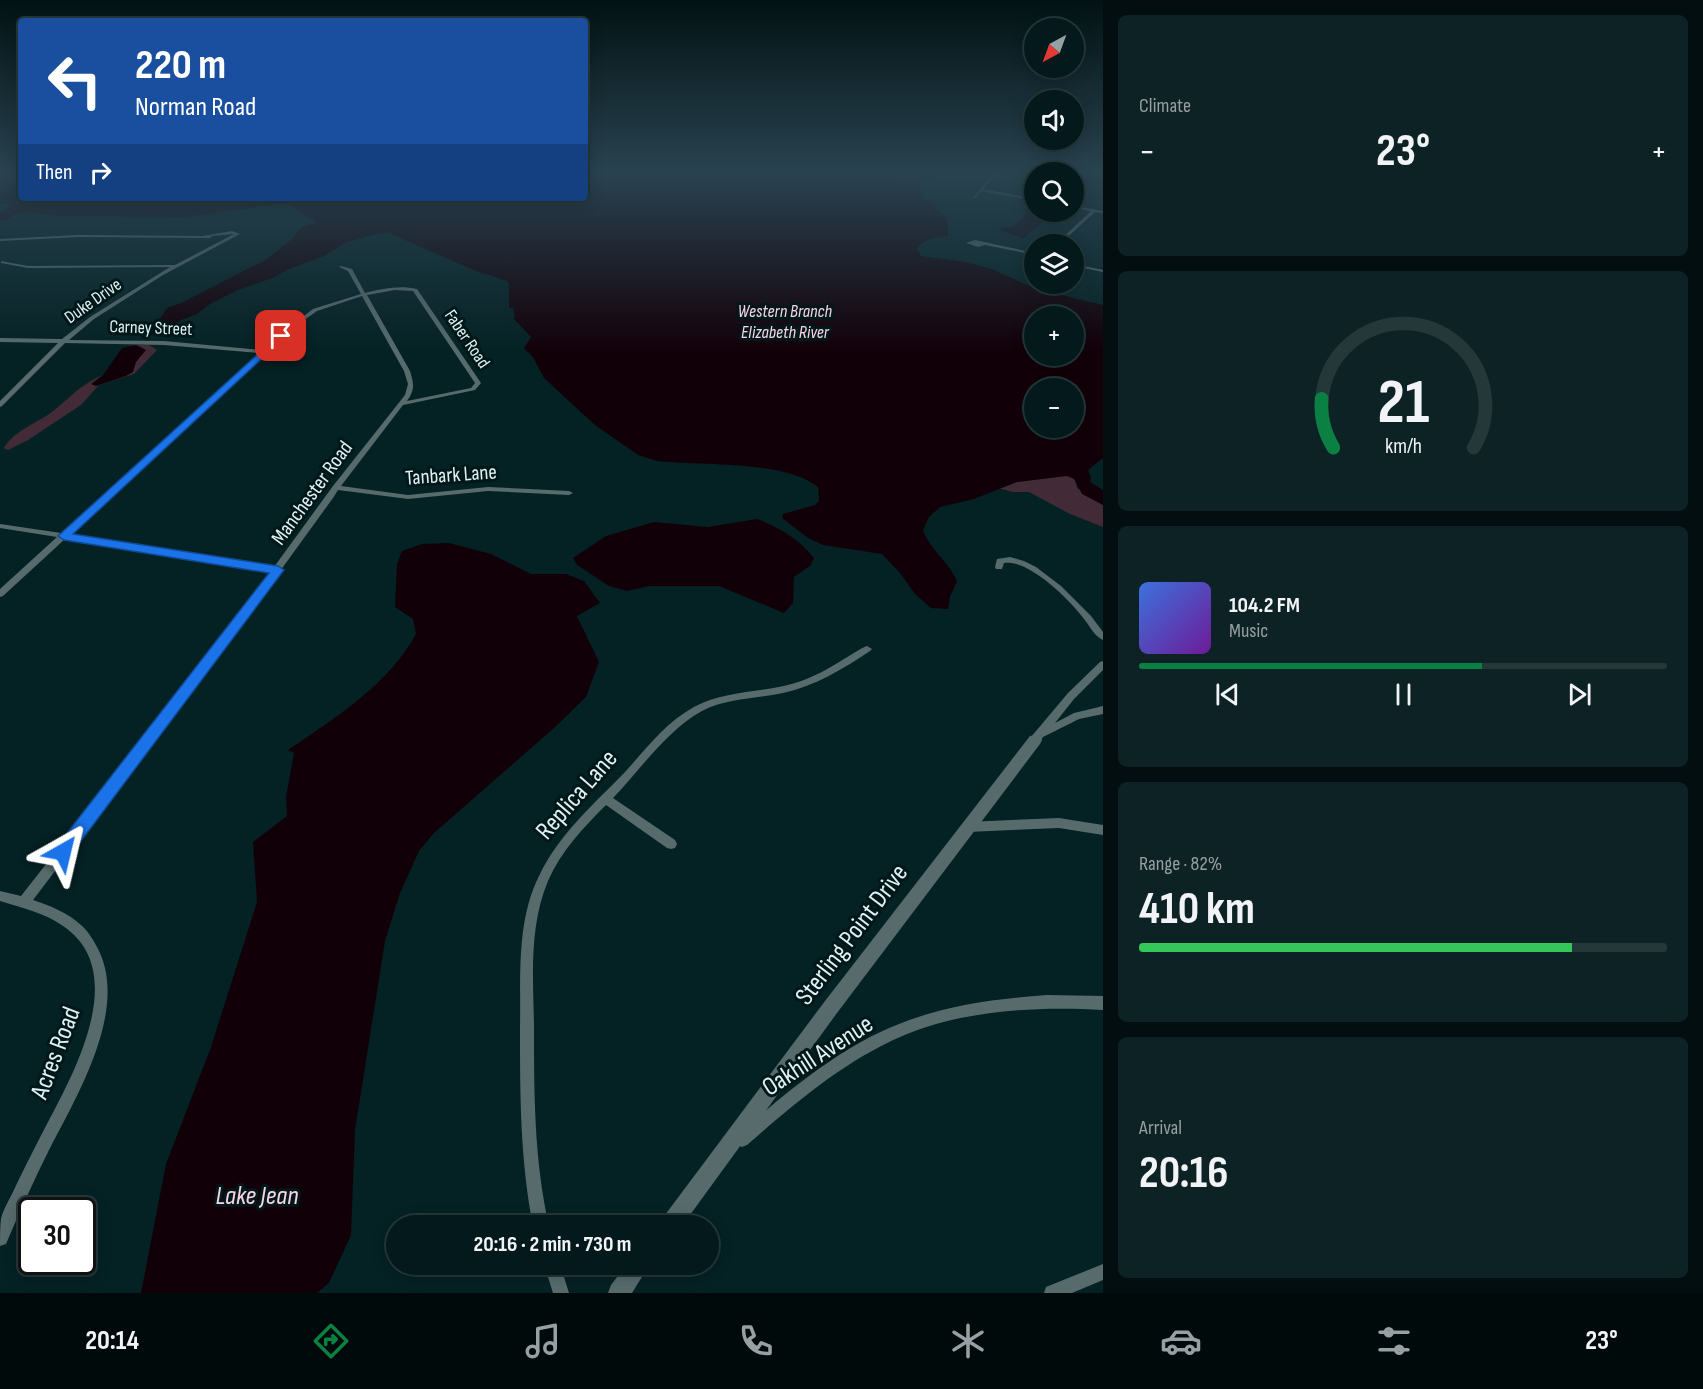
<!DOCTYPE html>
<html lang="en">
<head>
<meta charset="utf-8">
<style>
	:root { --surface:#03191b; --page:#0d2224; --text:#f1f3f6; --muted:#97a0a3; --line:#24383a; --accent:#0b8043 }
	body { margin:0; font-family:"Sofia Sans Condensed",sans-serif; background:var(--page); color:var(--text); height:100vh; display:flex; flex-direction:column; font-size:22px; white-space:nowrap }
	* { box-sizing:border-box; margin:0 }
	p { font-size:20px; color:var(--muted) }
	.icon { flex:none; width:33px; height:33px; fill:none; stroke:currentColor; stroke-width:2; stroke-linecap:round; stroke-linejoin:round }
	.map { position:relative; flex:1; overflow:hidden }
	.details { display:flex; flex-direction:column; gap:15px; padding:15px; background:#020e0f; width:600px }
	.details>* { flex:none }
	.top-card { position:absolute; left:18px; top:18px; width:570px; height:183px; border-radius:6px; box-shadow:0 3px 15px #0003,0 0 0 2px var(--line); background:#1a4fa0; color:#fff; overflow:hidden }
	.needle { width:39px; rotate:221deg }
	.fabs { position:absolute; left:1024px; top:18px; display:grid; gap:12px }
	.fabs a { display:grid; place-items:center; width:60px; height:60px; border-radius:50%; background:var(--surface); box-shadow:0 3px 15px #0003,0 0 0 2px var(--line); font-size:30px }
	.speed { position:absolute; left:18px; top:1197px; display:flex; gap:12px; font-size:30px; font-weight:700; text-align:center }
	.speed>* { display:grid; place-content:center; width:78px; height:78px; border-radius:50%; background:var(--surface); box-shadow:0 3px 15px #0003,0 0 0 2px var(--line); line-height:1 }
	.speed .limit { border:3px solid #111; border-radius:9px; background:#fff; color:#111 }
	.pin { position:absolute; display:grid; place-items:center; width:51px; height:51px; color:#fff; margin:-26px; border-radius:12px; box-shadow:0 3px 9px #0006 }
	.me { position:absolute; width:66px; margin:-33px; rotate:37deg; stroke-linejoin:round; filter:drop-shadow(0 0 4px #0008) }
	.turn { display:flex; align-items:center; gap:21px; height:126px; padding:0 18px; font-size:27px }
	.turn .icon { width:78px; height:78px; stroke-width:2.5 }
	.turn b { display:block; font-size:42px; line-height:51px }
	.then { display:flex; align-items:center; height:57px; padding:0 18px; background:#0003; gap:12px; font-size:22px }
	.big { font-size:45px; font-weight:700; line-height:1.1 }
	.details .card { flex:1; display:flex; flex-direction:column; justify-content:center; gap:9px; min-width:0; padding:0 21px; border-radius:9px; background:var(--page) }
	.details .dial { align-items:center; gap:0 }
	.dial svg { height:156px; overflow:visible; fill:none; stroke:var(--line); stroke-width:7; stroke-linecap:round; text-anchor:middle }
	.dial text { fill:var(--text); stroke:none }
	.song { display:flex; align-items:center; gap:18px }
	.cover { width:72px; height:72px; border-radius:9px; background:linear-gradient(135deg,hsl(220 70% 55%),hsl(280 70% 35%)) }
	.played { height:6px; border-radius:3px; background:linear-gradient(90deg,var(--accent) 65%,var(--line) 65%) }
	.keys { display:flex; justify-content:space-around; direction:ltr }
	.heat { display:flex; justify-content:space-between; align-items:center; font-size:33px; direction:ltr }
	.charge { height:9px; border-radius:4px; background:linear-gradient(90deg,#34c759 82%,var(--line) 0) }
	.trip { position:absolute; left:386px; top:1215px; width:333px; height:60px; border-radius:30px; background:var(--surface); box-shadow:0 3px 15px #0003,0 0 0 2px var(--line); font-weight:700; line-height:60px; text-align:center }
	.dock { display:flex; height:96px; justify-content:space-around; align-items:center; background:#010a0b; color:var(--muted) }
	.dock .icon { width:42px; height:42px }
	.dock .active { color:var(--accent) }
	.dock b { font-size:27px; color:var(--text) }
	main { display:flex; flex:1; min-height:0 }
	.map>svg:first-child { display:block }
	.green { fill:#422b36 }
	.water { fill:#120008; fill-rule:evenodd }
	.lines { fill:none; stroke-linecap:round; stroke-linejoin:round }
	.minor { fill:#576b6d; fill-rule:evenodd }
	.tertiary { fill:#576b6d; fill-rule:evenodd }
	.route { fill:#1a73e8; stroke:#114b97; stroke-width:1.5 }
	.labels { text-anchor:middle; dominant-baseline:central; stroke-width:6; stroke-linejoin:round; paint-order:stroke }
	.far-street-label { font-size:18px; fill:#e1f1f3; stroke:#00181a }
	.far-water-label { font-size:18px; font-style:italic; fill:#fdd5e7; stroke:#00181a }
	.street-label { font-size:21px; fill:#e1f1f3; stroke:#00181a }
	.near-street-label { font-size:26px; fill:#e1f1f3; stroke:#00181a }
	.near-water-label { font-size:27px; font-style:italic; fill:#fdd5e7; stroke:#00181a }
</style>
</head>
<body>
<main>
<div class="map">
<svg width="1103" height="1293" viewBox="0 0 1103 1293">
	<rect width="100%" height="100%" fill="#042124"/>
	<!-- green -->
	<g class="green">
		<path d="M136,345H149L157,350L134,374L99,385L81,405L28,440L8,450L4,448C14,431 33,425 49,414C70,399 77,386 103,375L92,384L136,362L143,348Z"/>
		<path d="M1067,475L1075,479L1077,488L1103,505V527L1070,514L1029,492H1013L998,488L1017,482Z"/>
	</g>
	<!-- water -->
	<g class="water">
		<path d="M0,172H21V198H585V172H884C915,184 921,172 950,172L921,180L917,184L925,199L936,205L935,209C951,218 947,221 948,236C935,238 925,237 917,249L921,256L967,262L994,270L1036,289L1103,305V458L1088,470L1091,477L1090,482L1103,490V505L1082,494L1074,479L1067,476L1017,482L974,499L940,507L929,517L923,530C930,550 949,562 957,581L950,597L948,609L931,608L915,594L900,573L882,554L823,545L808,538L782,518L783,514L815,505L819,501L818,487C786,460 700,466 657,461L638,455L595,425L544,378L533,357L524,348L531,337L513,318L515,317L513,308H509V284L507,281L476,271L389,233L377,234L347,242L324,256L287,270L275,277L238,290L210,304L197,314L181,320L169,329L140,339L159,320L167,308L181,303L265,260L291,240L302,227L316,223L314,220L305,216L292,205L279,204L185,217L61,216C46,215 32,210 17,214C10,216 10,220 0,220V212L12,205L9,203L0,204ZM1035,316H1074V356H1035ZM1035,388H1074V428H1035Z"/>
		<path d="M1024,208L1057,214L1048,218L1023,238L997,229L1012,227L1027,213Z"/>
		<path d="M136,345L146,350L136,362L133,372L126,376L96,386L91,384L103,375L122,348Z"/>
		<path d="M757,519C779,527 799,539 814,558L810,566L794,577L793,603L784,613L719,586H649L627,591L609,586L577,565L573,558L606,536L654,522L708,527Z"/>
		<path d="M449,543L491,554L531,574H566L584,581L600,603L577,616L599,662L586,697L554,728L434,833L419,851L400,893L385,941L355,1130L351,1235L329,1283L317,1293H141L166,1164L211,1047L257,902L253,842L287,816L286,797L294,753L288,750C335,718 388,685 416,634L413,619L395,607L397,564L402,551L422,544Z"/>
	</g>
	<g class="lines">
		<!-- minor -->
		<g class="minor">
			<path d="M994,172H998L983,189L1035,199V201L981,191L975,198H973Z"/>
			<path d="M1074,206L1103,211V213L1095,212L1060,244H1056L1091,211L1074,208Z"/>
			<path d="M232,231L240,234L163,275L94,319L69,340L164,341L262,350L292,325L313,309L361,294L348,271L339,267L341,266L352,269L365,293C383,289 399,285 417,289L481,383L475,390L403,405L341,486L408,495L488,487L569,491L573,493L569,495L488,491L408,499L338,490L333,498L217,658L33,900C50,906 67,912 81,925C88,931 92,938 97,947C130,1007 78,1094 50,1148C34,1180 20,1211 6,1244L0,1246C0,1237 0,1227 1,1219C3,1210 8,1202 12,1194C23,1170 35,1147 47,1124C75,1071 130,971 63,926C45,913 22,908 0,901V891L21,896L211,654L271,572L65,539L3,596L0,597V589L57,537L0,528V524L61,533L259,353L164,345L65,343L2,406L0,407V401L58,343L0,342V338L62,339L90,317L170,267L28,268L1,263V261L28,266L175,265L234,234L212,236L210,238L78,237L0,241V239L78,235L203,236ZM395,290L413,291L475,383L471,388L407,401C415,390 414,384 410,371L367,295ZM362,296L404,371L408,384L405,395L333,486L274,567L69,535L300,323L317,311Z"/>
			<path d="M975,240L1035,253V255L985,245L978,247L966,243Z"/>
			<path d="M1074,264L1103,270V272L1074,266Z"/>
			<path d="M1010,557L1024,561L1036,567L1061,586L1091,616L1103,632V640C1094,636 1090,626 1084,619C1070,600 1029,559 1004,563L1002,569H996L995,567L997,559Z"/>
			<path d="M867,646L872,649L870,651C843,669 815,686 783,693C756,699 727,698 702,711C666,731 641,769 613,798L675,840L677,844L675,848L671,849L667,848L606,805C584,827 561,851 548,881C529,926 533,977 534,1025C534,1093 534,1159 549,1226H533C520,1159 520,1094 520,1027C521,977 516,922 539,876C559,834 594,804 625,772C646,749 666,722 694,707C725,690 762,693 795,683C812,678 828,669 844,659C851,655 859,649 867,646Z"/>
			<path d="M1103,661V670L1074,699L1055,723L1074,713L1103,706V714L1079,719L1043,737L1039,743L1035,744L1031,743L1030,740L1031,737L1068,693L1100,662Z"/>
			<path d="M1059,818L1103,825V835L1059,828L967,832L963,830L961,827L963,824L967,822Z"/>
			<path d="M1047,995L1103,996V1010C1037,1006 961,1010 900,1037C843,1062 794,1104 747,1145L742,1147L737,1145L735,1140L737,1135C785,1094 839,1047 899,1024C946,1005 996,999 1047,995Z"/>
			<path d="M544,1264H560L569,1293H553Z"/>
			<path d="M1103,1264V1280L1072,1293H1044L1046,1287Z"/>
		</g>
		<!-- tertiary -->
		<g class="tertiary">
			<path d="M1035,735L1040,736L1042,740L1040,744L837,1013L682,1226H659L662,1219L825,1001L1030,736Z"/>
			<path d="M627,1264H650L632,1293H608L611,1285Z"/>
		</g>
	</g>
	<!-- sky -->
	<linearGradient id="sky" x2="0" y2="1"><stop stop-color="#021214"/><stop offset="0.49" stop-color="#294350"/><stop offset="1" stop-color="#294350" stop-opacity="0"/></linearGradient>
	<rect width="1103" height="353" fill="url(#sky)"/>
	<!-- route -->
	<path class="route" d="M281,333L284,334V338L73,534L278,566L284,570L69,857L63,859L57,857L54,852L57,846L269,573L64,540L58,536Z"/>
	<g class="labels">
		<!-- far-street labels -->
		<g class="far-street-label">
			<text transform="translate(93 301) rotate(-35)">Duke Drive</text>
			<text transform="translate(151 328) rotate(2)">Carney Street</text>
			<text transform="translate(467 339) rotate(56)">Faber Road</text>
		</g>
		<!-- far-water labels -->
		<g class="far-water-label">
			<text x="785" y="311">Western Branch<tspan x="785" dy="21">Elizabeth River</tspan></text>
		</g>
		<!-- street labels -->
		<g class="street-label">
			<text transform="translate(451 475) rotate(-4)">Tanbark Lane</text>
			<text transform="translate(312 493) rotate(-54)">Manchester Road</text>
		</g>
		<!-- near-street labels -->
		<g class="near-street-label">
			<text transform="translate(577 795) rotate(-49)">Replica Lane</text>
			<text transform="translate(852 935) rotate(-53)">Sterling Point Drive</text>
			<text transform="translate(56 1053) rotate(-69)">Acres Road</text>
			<text transform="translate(818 1056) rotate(-33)">Oakhill Avenue</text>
		</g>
		<!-- near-water labels -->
		<g class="near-water-label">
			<text x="257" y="1196">Lake Jean</text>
		</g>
	</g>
</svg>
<div class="fabs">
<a><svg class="needle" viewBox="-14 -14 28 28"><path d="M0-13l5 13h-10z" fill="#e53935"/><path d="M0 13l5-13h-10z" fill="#97a0a3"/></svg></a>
<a><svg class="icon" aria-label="sound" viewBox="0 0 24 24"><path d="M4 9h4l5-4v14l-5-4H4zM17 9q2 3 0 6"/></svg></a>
<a><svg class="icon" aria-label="search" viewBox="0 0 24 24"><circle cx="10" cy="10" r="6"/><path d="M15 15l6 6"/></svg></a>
<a><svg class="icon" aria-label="layers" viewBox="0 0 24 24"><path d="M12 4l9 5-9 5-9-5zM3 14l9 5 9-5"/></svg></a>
<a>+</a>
<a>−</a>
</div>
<div class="speed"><div class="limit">30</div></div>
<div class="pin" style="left:281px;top:336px;background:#d93025"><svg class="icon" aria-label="arrive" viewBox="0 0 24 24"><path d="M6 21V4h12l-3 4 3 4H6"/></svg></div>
<svg class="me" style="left:63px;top:852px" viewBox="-20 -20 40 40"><path d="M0-17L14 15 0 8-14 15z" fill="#1a73e8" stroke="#fff" stroke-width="4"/></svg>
<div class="trip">20:16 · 2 min · 730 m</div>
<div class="top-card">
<div class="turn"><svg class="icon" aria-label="left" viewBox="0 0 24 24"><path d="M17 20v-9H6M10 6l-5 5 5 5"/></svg><div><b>220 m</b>Norman Road</div></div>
<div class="then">Then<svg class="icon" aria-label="right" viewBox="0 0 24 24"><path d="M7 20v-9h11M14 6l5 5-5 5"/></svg></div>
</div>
</div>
<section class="details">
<div class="card"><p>Climate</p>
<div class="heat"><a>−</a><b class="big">23°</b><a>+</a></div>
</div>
<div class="card dial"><svg viewBox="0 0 100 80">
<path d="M14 69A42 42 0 1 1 86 69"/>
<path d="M14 69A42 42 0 0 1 8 44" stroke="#0b8043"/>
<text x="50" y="56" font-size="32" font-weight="700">21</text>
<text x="50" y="72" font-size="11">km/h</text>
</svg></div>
<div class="card">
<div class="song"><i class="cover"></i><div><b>104.2 FM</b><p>Music</p></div></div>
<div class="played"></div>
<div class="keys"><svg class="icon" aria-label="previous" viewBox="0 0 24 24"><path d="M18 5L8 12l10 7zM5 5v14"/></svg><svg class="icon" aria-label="pause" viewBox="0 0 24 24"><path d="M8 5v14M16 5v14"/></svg><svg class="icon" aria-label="next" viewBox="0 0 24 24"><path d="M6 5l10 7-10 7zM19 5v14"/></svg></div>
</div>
<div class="card"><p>Range · 82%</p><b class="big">410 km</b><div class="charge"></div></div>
<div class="card"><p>Arrival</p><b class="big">20:16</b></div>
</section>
</main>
<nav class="dock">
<b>20:14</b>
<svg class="icon active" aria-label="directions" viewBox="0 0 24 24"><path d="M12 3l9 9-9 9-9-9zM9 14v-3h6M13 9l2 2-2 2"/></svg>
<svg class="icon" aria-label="music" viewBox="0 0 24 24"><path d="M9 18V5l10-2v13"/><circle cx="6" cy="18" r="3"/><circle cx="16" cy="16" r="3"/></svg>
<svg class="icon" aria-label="phone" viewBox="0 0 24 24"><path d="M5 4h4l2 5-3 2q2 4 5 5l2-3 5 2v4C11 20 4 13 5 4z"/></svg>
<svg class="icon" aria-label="climate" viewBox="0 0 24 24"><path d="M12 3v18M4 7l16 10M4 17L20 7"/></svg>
<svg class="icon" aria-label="car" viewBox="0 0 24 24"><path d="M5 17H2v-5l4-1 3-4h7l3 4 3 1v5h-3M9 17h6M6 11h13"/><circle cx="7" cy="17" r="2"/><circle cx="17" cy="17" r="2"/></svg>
<svg class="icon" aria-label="filters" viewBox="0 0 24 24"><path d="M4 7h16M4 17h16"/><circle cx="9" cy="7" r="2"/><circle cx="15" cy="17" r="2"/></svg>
<b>23°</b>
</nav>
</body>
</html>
